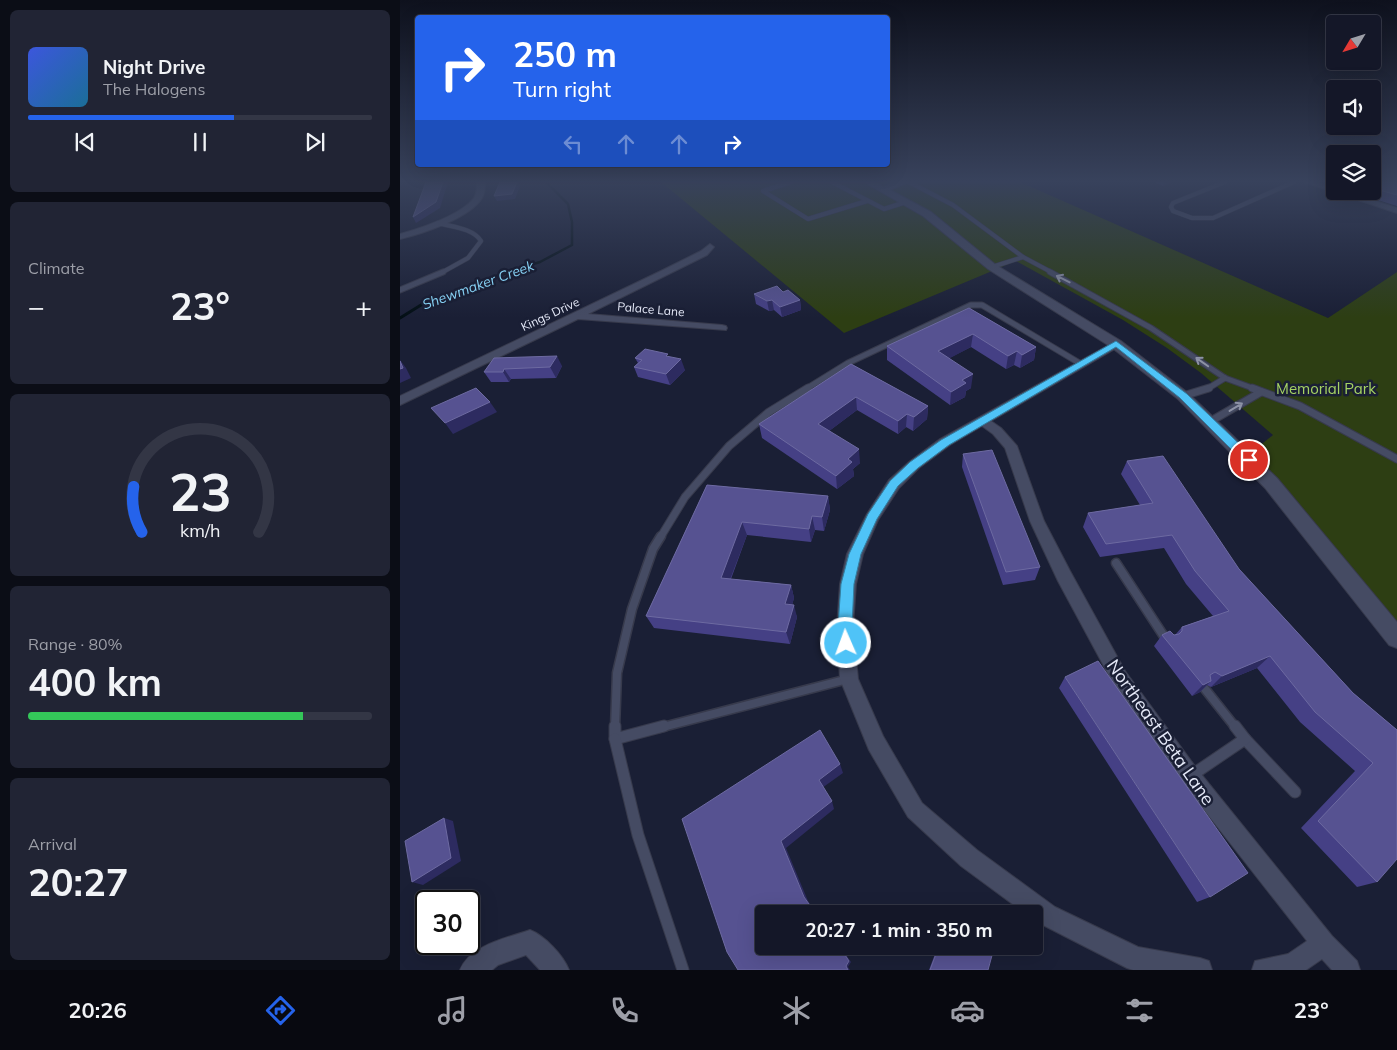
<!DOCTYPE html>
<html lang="en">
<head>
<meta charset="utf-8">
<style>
	:root { --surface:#141728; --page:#212434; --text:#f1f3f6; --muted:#9d9fa8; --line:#333645; --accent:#2563eb }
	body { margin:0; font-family:Mulish,sans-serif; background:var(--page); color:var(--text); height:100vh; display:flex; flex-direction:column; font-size:19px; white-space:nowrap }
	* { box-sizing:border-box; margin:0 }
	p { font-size:16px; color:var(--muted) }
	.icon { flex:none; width:28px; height:28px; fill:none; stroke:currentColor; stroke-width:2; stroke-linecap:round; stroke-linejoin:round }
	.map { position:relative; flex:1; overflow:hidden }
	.details { display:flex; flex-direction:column; gap:10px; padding:10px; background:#0b0d16; width:400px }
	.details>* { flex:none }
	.top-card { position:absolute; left:15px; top:15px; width:475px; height:152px; border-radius:5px; box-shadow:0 5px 20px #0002,0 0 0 1px var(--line); background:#2563eb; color:#fff; overflow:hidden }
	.needle { width:32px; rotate:232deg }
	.tools { position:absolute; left:926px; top:15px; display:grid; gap:10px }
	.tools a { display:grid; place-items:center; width:55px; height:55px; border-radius:5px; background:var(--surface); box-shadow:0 5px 20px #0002,0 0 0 1px var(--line); font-size:25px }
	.speed { position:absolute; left:15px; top:890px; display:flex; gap:10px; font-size:25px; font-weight:700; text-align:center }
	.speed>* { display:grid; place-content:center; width:65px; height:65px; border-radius:50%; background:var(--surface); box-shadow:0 5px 20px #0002,0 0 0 1px var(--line); line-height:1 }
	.speed .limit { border:2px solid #111; border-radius:8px; background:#fff; color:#111 }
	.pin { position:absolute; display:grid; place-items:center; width:42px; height:42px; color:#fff; margin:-21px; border:2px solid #fff; border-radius:50%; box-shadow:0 1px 5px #0007 }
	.me { position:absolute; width:55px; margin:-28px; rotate:358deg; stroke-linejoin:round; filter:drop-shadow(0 0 4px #0008) }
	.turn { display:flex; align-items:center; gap:18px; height:105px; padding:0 15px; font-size:22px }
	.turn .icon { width:65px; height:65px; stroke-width:2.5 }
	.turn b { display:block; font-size:35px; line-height:42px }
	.lanes { display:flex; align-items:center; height:48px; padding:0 15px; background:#0003; justify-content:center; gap:25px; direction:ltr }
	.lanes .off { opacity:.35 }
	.big { font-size:38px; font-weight:700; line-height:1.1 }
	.details .widget { flex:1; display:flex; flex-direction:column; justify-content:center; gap:8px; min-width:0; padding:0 18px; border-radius:8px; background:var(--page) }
	.details .dial { align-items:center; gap:0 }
	.dial svg { height:130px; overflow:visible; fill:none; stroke:var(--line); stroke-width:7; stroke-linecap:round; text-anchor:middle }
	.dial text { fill:var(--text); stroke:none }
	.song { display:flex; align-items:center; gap:15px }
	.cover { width:60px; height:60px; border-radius:8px; background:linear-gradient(135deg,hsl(230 70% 55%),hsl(200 70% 35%)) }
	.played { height:5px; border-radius:2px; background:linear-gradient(90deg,var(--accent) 60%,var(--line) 60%) }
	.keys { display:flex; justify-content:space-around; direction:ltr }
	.heat { display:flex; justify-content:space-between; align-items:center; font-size:28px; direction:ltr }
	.charge { height:8px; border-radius:4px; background:linear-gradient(90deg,#34c759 80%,var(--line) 0) }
	.trip { position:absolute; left:355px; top:905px; width:288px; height:50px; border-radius:5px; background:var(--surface); box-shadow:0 5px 20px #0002,0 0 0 1px var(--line); font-weight:700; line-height:50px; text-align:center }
	.tabs { display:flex; height:80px; justify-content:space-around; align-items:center; background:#080910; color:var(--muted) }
	.tabs .icon { width:35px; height:35px }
	.tabs .active { color:var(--accent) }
	.tabs b { font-size:22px; color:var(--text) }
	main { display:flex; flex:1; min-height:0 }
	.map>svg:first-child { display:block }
	.green { fill:#2d3e13 }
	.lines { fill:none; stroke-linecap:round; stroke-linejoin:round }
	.stream-far1 { stroke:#030f15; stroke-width:2.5 }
	.stream { stroke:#030f15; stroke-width:3 }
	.service-far4-casing { stroke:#373a4c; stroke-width:5 }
	.service-far3-casing { stroke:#373a4c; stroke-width:7 }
	.service-far2-casing { stroke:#373a4c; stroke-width:9 }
	.service-far1-casing { stroke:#373a4c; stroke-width:11 }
	.service-casing { stroke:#373a4c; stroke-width:13 }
	.minor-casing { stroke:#373a4c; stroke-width:2 }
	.tertiary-casing { stroke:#373a4c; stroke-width:2 }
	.service-far4 { stroke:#454b63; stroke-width:4 }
	.service-far3 { stroke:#454b63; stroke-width:5 }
	.service-far2 { stroke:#454b63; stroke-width:7 }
	.service-far1 { stroke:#454b63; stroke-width:8 }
	.service { stroke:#454b63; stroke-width:11 }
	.minor { fill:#454b63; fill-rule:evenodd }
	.tertiary { fill:#454b63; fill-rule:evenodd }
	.wall { fill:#454085 }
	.shaded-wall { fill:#2d2b60 }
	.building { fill:#565291; stroke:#6d6aa1 }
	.oneway { stroke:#8d92a6 }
	.route { fill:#4fc3f7; stroke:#337fa1 }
	.labels { text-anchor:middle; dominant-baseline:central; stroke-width:5; stroke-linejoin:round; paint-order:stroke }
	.far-street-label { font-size:12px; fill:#e5e9f8; stroke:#1a1f35 }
	.far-water-label { font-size:14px; font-style:italic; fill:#86d1f4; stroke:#1a1f35 }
	.park-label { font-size:15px; fill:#a6d364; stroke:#1a1f35 }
	.near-street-label { font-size:18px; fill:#e5e9f8; stroke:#1a1f35 }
</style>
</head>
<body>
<main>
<section class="details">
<div class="widget">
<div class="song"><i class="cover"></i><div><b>Night Drive</b><p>The Halogens</p></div></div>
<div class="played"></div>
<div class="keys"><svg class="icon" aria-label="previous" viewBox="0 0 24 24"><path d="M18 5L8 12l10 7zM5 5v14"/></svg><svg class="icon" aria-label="pause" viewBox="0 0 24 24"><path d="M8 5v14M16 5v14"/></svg><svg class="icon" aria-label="next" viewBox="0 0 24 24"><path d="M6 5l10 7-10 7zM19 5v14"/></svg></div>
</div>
<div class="widget"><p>Climate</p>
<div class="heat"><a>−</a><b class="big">23°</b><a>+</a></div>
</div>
<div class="widget dial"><svg viewBox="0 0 100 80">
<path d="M14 69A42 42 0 1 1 86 69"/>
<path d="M14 69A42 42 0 0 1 9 41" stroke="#2563eb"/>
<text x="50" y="56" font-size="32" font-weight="700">23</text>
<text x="50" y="72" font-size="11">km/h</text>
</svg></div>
<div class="widget"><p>Range · 80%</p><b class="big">400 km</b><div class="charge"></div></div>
<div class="widget"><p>Arrival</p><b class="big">20:27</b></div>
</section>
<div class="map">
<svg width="997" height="970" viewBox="0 0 997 970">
	<rect width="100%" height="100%" fill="#1a1f35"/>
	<!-- green -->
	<path class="green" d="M261,182H620L928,318L997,272V623L853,451L873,435L801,373L767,348L723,320L616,261L444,333Z"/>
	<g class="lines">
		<!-- stream-far1 -->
		<path class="stream-far1" d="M104,273L140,262L172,245V222L168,204L146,182"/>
		<!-- stream -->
		<path class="stream" d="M0,318L21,305L108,272"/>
		<defs>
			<g id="service-far4">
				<path d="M391,182L363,191L408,219L467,201"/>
				<path d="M432,182L484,209L506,202"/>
				<path d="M509,182L553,205L623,257L653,273"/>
				<path d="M825,182L773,203L771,207L773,211L792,218H813L894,182"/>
				<path d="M38,223C52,227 73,228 81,241L68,258L41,273"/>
				<path d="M592,267L623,257"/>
			</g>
			<g id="service-far3">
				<path d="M650,272L751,328L825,378L855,389"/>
				<path d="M0,290L43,272"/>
				<path d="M406,389L448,363L571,305H582L681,364"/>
				<path d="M807,389L825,378"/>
			</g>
			<g id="service-far2">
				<path d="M852,388L900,406L997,459"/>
				<path d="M783,396L809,388"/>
				<path d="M811,421L861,392"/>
				<path d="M260,538L285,497L329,446L369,412L408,388"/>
			</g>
			<g id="service-far1">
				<path d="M716,563L767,641"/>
				<path d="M805,689L836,728"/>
				<path d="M215,728L217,673L232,609L253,549L261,536"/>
				<path d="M259,728L448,679"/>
			</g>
			<g id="service">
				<path d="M215,726V739L264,726"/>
				<path d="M215,739L238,835L283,970"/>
				<path d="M845,739L895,792"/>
				<path d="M792,775L845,739L835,726"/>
			</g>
			<g id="minor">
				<path d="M77,182H85C85,188 85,193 82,198C70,218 22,234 0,239V234C21,228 61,215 74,198C77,193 77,188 77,182Z"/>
				<path d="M904,182H915L935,189V191H943L997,208V213Z"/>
				<path d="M310,244L314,247L307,255L188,314L322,325L326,326L327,328L326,330L178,319L0,405V396L263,270L301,251Z"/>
				<path d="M716,341L721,344L720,346L591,421L601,428L617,446L644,521L670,571L725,671L797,769L932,936L957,961L960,970H932L922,959L906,970H852L855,961L888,954L907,941L783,783L713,683L658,581L630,521L605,448L593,434L582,426L550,445L519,468L499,488L478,520L463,554L456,584L453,626L458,679L483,736L522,803L577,850L655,907L738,947L800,958L809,961L812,970H733L727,968L639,923L634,919V914H626L561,866L508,817L469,750L440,679L437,626L440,584L447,554L467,514L489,480L509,462L540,439Z"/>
				<path d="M130,930C145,936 163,955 169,970H140L126,955L98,965L92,970H60C70,945 107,938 130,930Z"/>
			</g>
			<path id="tertiary" d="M464,182H475L483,187L495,182H509L490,190L531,212L596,265L721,341L788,393L877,478L997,622V648L989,645L865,488L778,399L711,347L588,269L523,216Z"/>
		</defs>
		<!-- service-far4 casing -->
		<use href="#service-far4" class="service-far4-casing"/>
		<!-- service-far3 casing -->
		<use href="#service-far3" class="service-far3-casing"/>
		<!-- service-far2 casing -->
		<use href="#service-far2" class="service-far2-casing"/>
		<!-- service-far1 casing -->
		<use href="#service-far1" class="service-far1-casing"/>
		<!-- service casing -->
		<use href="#service" class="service-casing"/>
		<!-- minor casing -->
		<use href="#minor" class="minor-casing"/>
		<!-- tertiary casing -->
		<use href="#tertiary" class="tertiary-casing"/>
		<!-- service-far4 -->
		<use href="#service-far4" class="service-far4"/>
		<!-- service-far3 -->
		<use href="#service-far3" class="service-far3"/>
		<!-- service-far2 -->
		<use href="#service-far2" class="service-far2"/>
		<!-- service-far1 -->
		<use href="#service-far1" class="service-far1"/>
		<!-- service -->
		<use href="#service" class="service"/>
		<!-- minor -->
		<use href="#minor" class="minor"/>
		<!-- tertiary -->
		<use href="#tertiary" class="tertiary"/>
	</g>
	<!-- wall -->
	<g class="wall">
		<path d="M754,182H772L763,186Z"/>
		<path d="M972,182H997V206L959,194L960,191H972Z"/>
		<path d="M383,292L400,300L401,310L382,317L374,310L369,311L356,304L354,294Z"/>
		<path d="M569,308L636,347L634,360L620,368L614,365L606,369L571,347L549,358L571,388L566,391L565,397L550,405L487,360V346Z"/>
		<path d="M269,357L285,370L270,385L238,377L234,367L238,363L235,358Z"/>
		<path d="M94,358L162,366L156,378L111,379L109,382H91L84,372Z"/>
		<path d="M451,364L528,406L527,419L513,431L506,427L498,434L457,410L429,431L460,463L453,469L454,476L437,489L362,438L359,424Z"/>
		<path d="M563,454L640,567L635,580L603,585L562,467Z"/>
		<path d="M727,461L839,569L953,693L997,730L977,882L957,887L901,828L955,771L900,722L857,668L811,687L807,685L800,692L792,696L754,646L762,635H775L782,627L813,616L786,584L764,548L700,557L683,527L688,513L740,505L721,474Z"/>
		<path d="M307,485L428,496L430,510L424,531L415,530L411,542L347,535L331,579L391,585L394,598L392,605L397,617L390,644L254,628L246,616Z"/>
		<path d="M665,677L810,897L797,902L659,688Z"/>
		<path d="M538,946H591L588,970H529Z"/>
	</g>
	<!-- shaded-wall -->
	<g class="shaded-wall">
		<path d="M43,182H48L40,208L16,223L13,217Z"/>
		<path d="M117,182H119L120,186L115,199L97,201L94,196Z"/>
		<path d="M764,182H772L763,186Z"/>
		<path d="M372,300L374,310L369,311L367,301Z"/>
		<path d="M400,300L401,310L382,317L380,307Z"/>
		<path d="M573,334L571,347L537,365L538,351Z"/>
		<path d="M636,347L634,360L620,368L622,355Z"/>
		<path d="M617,351L614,365L606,369L608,356Z"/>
		<path d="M157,356L162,366L156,378L150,367Z"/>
		<path d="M281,359L285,370L270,385L266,374Z"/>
		<path d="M0,360L6,368L11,378L0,383Z"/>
		<path d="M104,369L111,379L109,382L103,372Z"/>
		<path d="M573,374L571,388L566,391L565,397L550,405L551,392L562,380Z"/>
		<path d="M456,397L457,410L420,438L418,424Z"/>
		<path d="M90,402L97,412L53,434L45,423Z"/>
		<path d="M528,406L527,419L513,431L514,417Z"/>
		<path d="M507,414L506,427L498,434V421Z"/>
		<path d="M459,449L460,463L453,469L454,476L437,489L436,476L448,459Z"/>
		<path d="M428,496L430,510L424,531L422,517Z"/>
		<path d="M412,516L415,530L411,542L409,529Z"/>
		<path d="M342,522L347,535L326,590L321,578Z"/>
		<path d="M391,585L394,598L389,616L385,604Z"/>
		<path d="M394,605L397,617L390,644L386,632Z"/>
		<path d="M870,656L857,668L811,687L822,676Z"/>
		<path d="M811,681L800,692L792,696L803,685Z"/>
		<path d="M440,764L443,773L422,788L419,780Z"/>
		<path d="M432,801L434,809L386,848L408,901L417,914H416L404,897L381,841Z"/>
		<path d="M44,818L53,821L61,861L23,885L12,882Z"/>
		<path d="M439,946H440L451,962L448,967L450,970H448L446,966Z"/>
	</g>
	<!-- building -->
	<g class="building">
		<path d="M26,182H43L36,202L13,217Z"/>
		<path d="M100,182H117L112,194L94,196Z"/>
		<path d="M972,182H997V195L972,188Z"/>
		<path d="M377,286L383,292L388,290L400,300L380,307L372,300L367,301L354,294Z"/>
		<path d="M569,308L636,347L622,355L617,351L608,356L573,334L538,351L573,374L562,380L566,383L551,392L487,346Z"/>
		<path d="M245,349L268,354L266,356L281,359L266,374L234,367L242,360L235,358Z"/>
		<path d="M157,356L150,367L104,369L103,372H84L94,358Z"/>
		<path d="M0,361L3,368L0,369Z"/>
		<path d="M451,364L528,406L514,417L507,414L498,421L456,397L418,424L459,449L448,459L452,462L436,476L359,424Z"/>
		<path d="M76,388L90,402L45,423L31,408Z"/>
		<path d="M592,450L640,567L606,572L563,454Z"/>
		<path d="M763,456L839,569L953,693L997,730V859L977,882L918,821L973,763L915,712L870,656L822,676L815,672L810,675L811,681L803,685L762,635L770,631L774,635L779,634L782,631V627L829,611L795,571L772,535L706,544L688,513L753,503L727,461Z"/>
		<path d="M307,485L428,496L422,517L412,516L409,529L342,522L321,578L391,585L385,604L394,605L386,632L246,616Z"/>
		<path d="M698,661L848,873L810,897L665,677Z"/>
		<path d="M420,730L440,764L419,780L432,801L381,841L404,897L416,914H364V946H439L449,961L446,966L448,970H338L327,952L282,819Z"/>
		<path d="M44,818L51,858L12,882L5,841Z"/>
		<path d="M539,946H591L594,948L588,970H530Z"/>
	</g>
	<!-- one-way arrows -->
	<defs><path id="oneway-shaft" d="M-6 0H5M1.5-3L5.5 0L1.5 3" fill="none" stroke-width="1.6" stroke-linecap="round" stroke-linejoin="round" transform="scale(1.25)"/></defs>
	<g class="oneway">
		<use href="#oneway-shaft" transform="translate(663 279) rotate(-153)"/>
		<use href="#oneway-shaft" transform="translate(802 362) rotate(-145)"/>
		<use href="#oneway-shaft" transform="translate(836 407) rotate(-31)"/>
	</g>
	<!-- sky -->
	<linearGradient id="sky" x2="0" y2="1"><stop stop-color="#0e111d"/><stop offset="0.57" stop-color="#38425c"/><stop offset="1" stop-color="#38425c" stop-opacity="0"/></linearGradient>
	<rect width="997" height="318" fill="url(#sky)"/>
	<!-- route -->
	<path class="route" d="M716,341L787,394L853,457L854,460L853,463H845L780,398L716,347L549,445L518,468L498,486L477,519L461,554L454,584L452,626L453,643L451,648L446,650L441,648L438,626L441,584L449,554L468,514L490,481L510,462L541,440Z"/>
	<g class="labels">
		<!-- far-street labels -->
		<g class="far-street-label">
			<text transform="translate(251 309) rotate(5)">Palace Lane</text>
			<text transform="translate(150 314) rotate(-25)">Kings Drive</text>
		</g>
		<!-- far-water labels -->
		<g class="far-water-label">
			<text transform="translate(78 285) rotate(-20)">Shewmaker Creek</text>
		</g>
		<!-- park labels -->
		<g class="park-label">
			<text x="926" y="388">Memorial Park</text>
		</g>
		<!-- near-street labels -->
		<g class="near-street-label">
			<text transform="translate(761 732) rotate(55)">Northeast Beta Lane</text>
		</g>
	</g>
</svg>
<div class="tools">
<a><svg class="needle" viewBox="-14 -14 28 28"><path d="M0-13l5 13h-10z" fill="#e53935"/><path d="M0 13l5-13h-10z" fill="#9d9fa8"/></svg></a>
<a><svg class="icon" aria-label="sound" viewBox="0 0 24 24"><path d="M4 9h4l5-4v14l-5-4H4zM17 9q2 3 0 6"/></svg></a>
<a><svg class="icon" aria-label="layers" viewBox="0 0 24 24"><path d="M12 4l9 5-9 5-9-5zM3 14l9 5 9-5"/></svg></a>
</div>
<div class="speed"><div class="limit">30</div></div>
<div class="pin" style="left:849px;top:460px;background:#d93025"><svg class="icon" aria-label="arrive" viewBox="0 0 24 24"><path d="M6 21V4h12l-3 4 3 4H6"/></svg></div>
<svg class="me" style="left:446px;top:643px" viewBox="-20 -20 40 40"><circle r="17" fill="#4fc3f7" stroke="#fff" stroke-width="3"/><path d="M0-11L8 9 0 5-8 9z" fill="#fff"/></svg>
<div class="trip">20:27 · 1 min · 350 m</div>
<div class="top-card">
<div class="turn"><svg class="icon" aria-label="right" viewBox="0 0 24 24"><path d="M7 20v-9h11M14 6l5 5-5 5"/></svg><div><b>250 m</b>Turn right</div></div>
<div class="lanes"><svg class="icon off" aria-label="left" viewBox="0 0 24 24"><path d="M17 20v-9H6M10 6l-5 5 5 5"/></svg><svg class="icon off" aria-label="ahead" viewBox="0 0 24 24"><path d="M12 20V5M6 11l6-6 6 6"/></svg><svg class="icon off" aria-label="ahead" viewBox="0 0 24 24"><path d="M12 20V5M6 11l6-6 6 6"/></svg><svg class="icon" aria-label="right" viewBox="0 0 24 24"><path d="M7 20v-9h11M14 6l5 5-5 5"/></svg></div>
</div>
</div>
</main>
<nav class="tabs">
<b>20:26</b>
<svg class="icon active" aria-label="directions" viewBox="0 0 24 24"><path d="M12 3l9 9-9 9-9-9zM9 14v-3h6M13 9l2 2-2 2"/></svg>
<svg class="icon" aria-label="music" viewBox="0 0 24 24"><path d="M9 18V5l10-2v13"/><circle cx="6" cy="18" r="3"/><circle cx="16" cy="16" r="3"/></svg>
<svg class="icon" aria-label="phone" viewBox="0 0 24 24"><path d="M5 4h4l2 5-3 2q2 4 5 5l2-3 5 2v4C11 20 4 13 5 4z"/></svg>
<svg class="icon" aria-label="climate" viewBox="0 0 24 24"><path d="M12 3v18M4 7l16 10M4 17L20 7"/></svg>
<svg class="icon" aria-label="car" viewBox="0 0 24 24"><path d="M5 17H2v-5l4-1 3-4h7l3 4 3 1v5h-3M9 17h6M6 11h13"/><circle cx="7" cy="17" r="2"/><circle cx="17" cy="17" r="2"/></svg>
<svg class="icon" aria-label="filters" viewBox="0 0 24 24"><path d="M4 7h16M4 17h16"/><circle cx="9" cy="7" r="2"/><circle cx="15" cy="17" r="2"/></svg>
<b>23°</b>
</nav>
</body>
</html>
